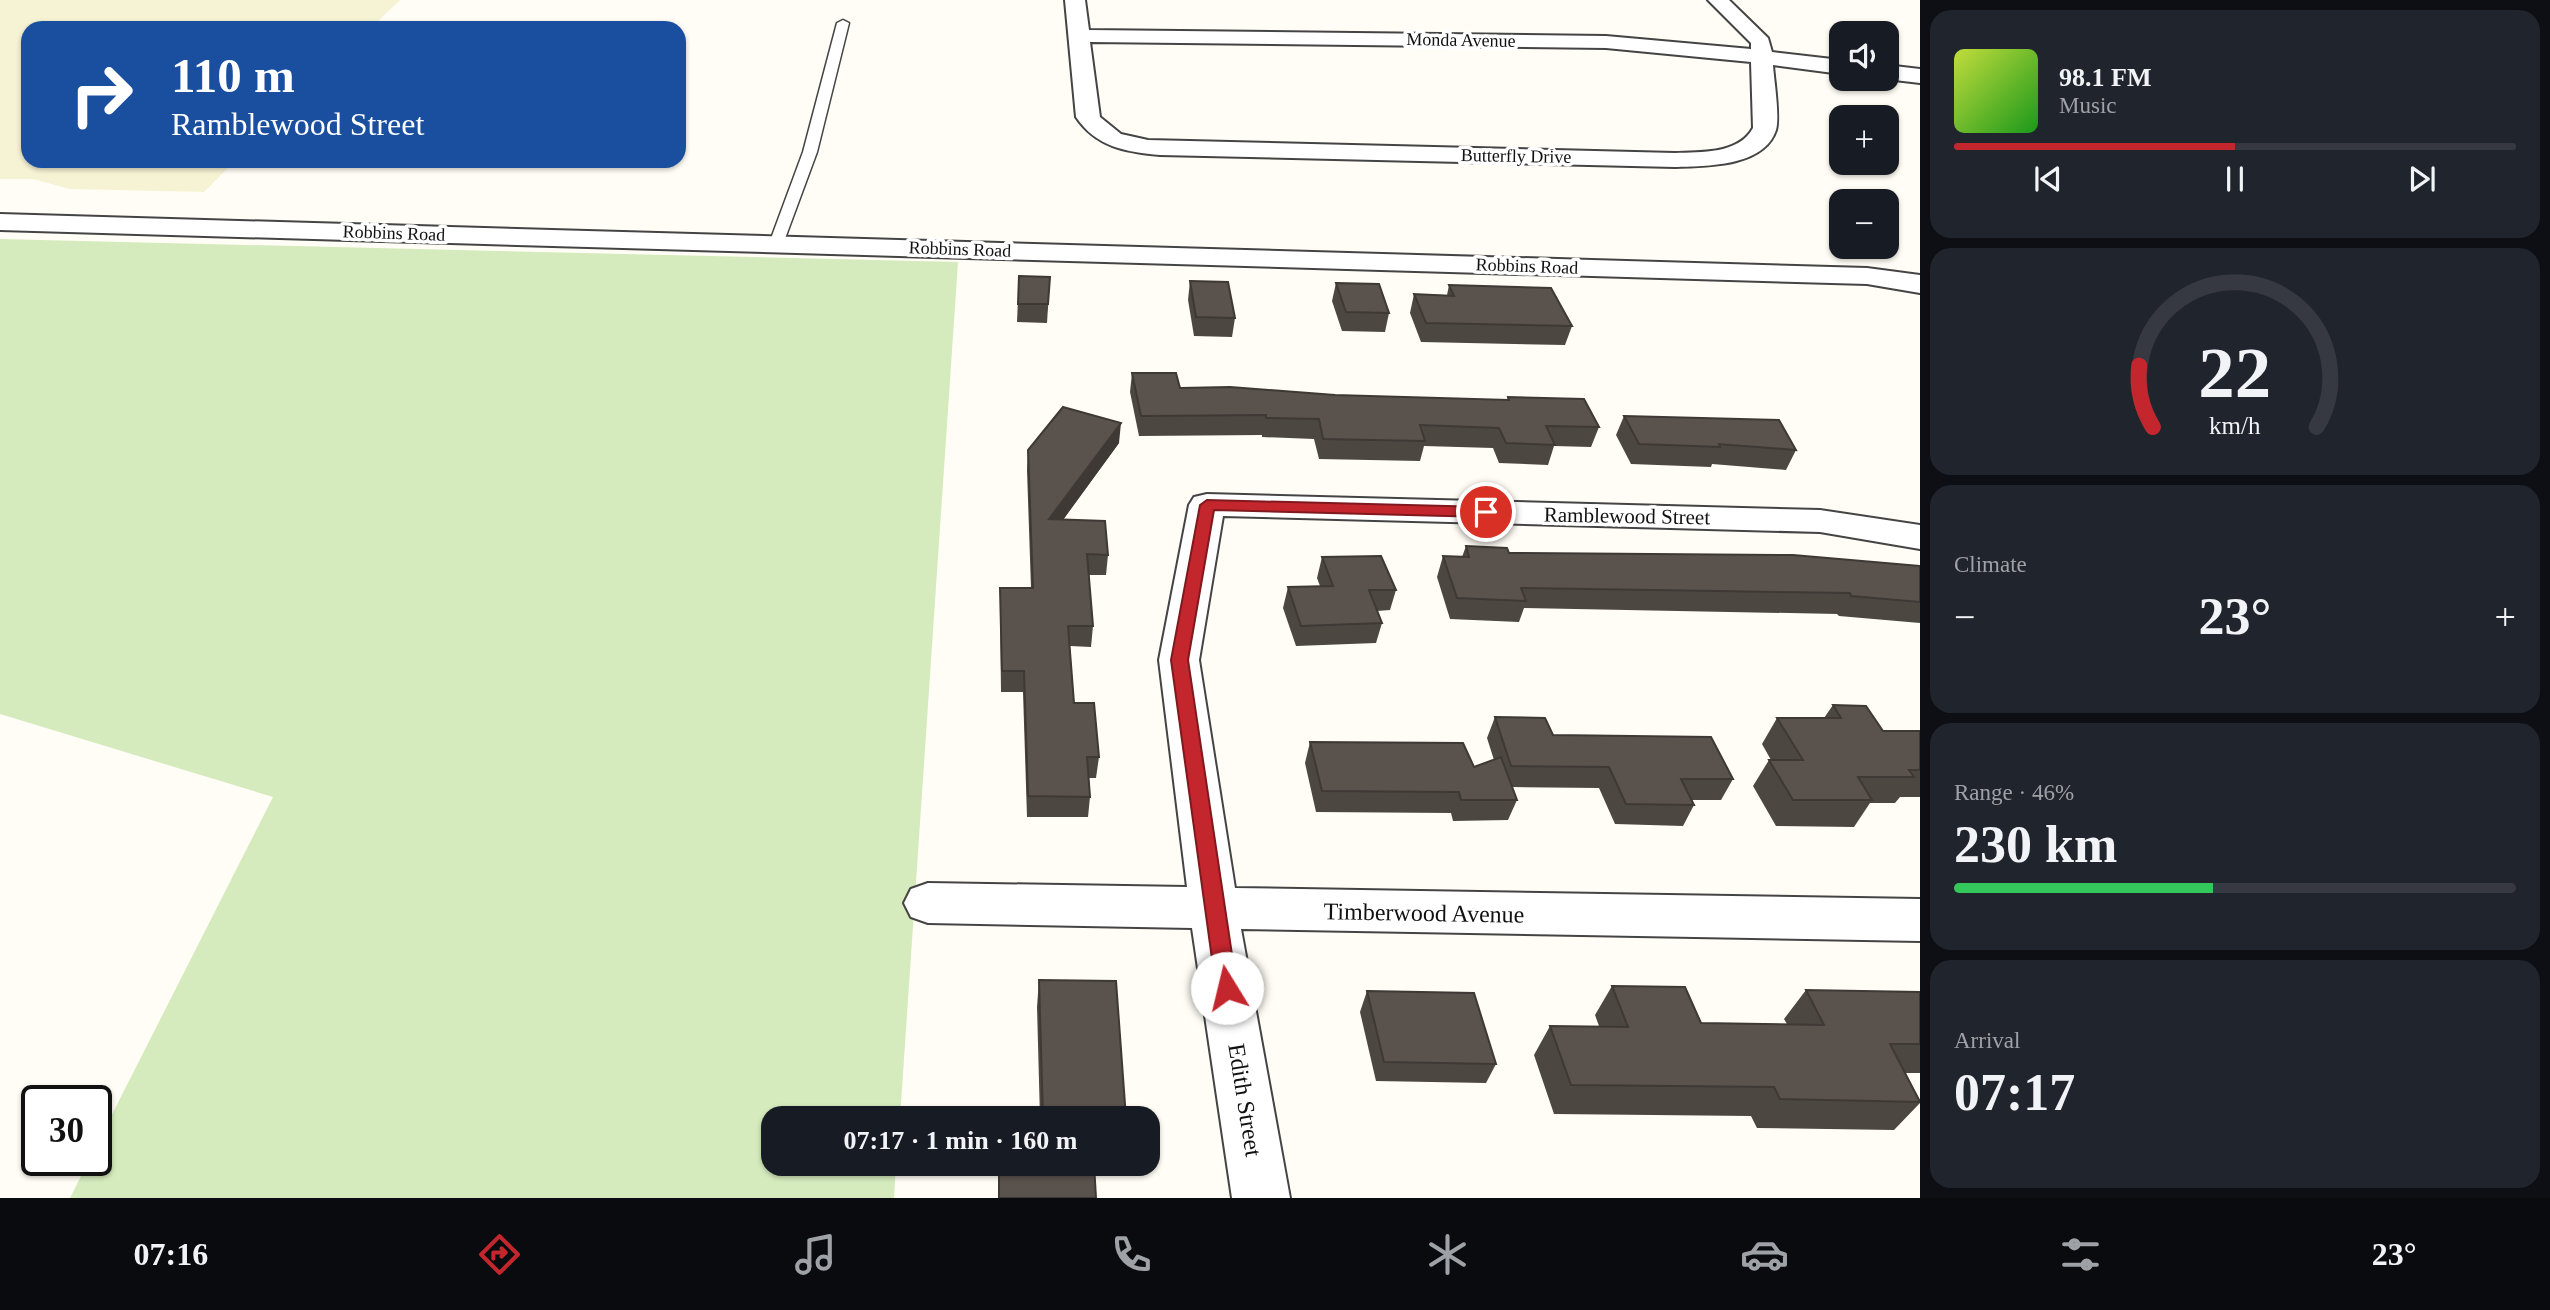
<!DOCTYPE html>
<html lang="en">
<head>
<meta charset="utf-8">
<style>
	:root { --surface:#171b24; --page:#20242c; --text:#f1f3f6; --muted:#9ea1a6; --line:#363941; --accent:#c4262e }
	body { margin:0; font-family:"Times New Roman",serif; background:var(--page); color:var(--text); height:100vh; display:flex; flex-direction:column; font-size:26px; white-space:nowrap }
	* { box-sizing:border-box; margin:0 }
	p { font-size:23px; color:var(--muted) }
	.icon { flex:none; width:38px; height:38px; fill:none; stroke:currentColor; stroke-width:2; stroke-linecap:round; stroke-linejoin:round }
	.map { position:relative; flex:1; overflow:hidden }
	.panel { display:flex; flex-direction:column; gap:10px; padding:10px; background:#0d0f14; width:630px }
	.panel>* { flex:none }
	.banner { position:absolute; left:21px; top:21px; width:665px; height:147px; border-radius:21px; box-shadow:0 2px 5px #0004; background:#1a4fa0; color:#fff; overflow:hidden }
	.fabs { position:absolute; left:1829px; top:21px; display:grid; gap:14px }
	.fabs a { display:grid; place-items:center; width:70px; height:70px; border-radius:14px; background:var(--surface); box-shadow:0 2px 5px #0004; font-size:35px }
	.speed { position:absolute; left:21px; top:1085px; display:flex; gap:14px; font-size:35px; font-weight:700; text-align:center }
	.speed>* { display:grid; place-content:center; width:91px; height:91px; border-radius:50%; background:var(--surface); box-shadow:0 2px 5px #0004; line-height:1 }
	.speed .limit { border:4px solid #111; border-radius:10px; background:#fff; color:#111 }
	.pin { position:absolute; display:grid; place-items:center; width:60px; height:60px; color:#fff; margin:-30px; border:4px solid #fff; border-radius:50%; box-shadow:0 2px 7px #0007 }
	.me { position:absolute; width:77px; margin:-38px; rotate:351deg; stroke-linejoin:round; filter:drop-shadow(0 0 5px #0008) }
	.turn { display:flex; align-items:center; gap:24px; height:147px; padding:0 35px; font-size:32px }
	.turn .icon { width:91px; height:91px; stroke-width:2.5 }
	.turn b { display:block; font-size:49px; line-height:60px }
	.big { font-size:52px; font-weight:700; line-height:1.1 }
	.panel .tile { flex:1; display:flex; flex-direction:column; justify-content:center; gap:10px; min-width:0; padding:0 24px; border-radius:21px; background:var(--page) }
	.panel .dial { align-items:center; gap:0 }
	.dial svg { height:182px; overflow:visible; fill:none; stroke:var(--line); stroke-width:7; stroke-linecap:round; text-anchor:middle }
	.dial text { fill:var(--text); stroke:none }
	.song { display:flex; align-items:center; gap:21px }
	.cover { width:84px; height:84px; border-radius:10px; background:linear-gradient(135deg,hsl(70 70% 55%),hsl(120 70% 35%)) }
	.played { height:7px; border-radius:4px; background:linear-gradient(90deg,var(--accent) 50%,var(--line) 50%) }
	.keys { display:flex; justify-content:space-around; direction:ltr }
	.heat { display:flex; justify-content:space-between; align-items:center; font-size:38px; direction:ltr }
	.charge { height:10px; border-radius:5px; background:linear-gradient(90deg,#34c759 46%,var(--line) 0) }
	.trip { position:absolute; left:761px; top:1106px; width:399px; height:70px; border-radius:21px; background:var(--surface); box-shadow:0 2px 5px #0004; font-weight:700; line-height:70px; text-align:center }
	.tab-bar { display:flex; height:112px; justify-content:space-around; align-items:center; background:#090b0e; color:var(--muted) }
	.tab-bar .icon { width:49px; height:49px }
	.tab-bar .selected { color:var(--accent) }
	.tab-bar b { font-size:32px; color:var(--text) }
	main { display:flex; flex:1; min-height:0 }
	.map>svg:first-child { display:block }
	.farmland { fill:#f6f3d4 }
	.green { fill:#d5ebbd }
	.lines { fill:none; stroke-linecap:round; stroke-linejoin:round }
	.service-casing { stroke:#444; stroke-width:3 }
	.minor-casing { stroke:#444; stroke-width:4 }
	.tertiary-casing { stroke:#444; stroke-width:4 }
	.service { fill:#fff; fill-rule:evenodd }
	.minor { fill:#fff; fill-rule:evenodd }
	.tertiary { fill:#fff; fill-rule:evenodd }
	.wall { fill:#4d4742 }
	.shaded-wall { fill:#3f3936 }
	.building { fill:#5a524d; stroke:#3f3936; stroke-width:2 }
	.route { fill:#c4262e; stroke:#7f191e; stroke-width:2 }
	.labels { text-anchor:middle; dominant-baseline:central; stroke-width:7; stroke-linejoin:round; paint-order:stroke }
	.far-street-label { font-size:18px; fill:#111; stroke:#fff }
	.street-label { font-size:21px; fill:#111; stroke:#fff }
	.near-street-label { font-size:24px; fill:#111; stroke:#fff }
</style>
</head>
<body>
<main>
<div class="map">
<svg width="1920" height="1198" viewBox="0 0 1920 1198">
	<rect width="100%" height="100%" fill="#fffdf5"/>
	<!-- farmland -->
	<path class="farmland" d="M0,0H400L371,28H28V161H235L204,192L70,189L33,179H0Z"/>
	<!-- green -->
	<path class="green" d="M0,239L958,262L900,1118H774V1164H896L894,1198H70L89,1160H96V1146L273,797L0,714Z"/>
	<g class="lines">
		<defs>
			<path id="service" d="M843,20L849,23L817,152L783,244L776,248L771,247L769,244L803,152L837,23Z"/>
			<g id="minor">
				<path d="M1065,0H1085L1089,30L1606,36L1751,49V43L1708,0H1729L1768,38L1772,52L1841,60V74L1773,65C1774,81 1780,116 1776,130C1764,167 1706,166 1675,167L1160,155C1126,152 1096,147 1076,117ZM1090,42L1606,48L1751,62L1753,128C1739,154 1701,152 1675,153L1148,140L1121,134L1100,117Z"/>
				<path d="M1886,65L1920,69V83L1886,79Z"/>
				<path d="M1207,494L1820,510L1920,525V549L1820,532L1223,516L1199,660L1235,888L1920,899V941L1241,929L1290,1198H1232L1192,928L928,923L911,917L904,903L911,889L928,883L1187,887L1159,660L1189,505L1194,497Z"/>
			</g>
			<path id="tertiary" d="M0,214L1867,268L1920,275V293L1867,284L0,230Z"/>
		</defs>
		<!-- service casing -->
		<use href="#service" class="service-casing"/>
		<!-- minor casing -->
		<use href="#minor" class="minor-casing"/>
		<!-- tertiary casing -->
		<use href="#tertiary" class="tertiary-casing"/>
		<!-- service -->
		<use href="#service" class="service"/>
		<!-- minor -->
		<use href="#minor" class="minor"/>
		<!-- tertiary -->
		<use href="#tertiary" class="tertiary"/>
	</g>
	<!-- wall -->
	<g class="wall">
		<path d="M1019,276L1050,277L1047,323L1017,322Z"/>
		<path d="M1190,281L1235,318L1232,337L1194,336L1188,300Z"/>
		<path d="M1336,283L1389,313L1385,332L1342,331L1332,301Z"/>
		<path d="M1449,285L1572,326L1565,345L1421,342L1410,313L1414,294L1447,295Z"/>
		<path d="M1132,373L1180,388L1335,395L1507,400L1508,397L1599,427L1591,447L1554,446L1548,465L1499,463L1493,448L1424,446L1420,461L1319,459L1314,439L1262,437V435L1139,436L1130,392Z"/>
		<path d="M1624,416L1796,450L1786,470L1712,464L1711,467L1631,464L1616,435Z"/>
		<path d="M1119,443L1063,520L1108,555L1106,575H1089L1093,626L1091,647L1070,646L1074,703L1099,757L1096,778H1089L1090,797L1088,817H1027L1023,692H1001L1000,609V588H1031L1027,470L1028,450Z"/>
		<path d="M1466,546L1509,553L1920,566V623L1839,616L1837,614L1524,608L1519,622L1450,619L1437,577L1443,556L1462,557Z"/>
		<path d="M1322,557L1396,590L1390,610L1377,611L1382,623L1376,643L1296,646L1283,608L1288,587L1320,586L1317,578Z"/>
		<path d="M1833,705L1883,731H1920V797H1900L1895,803H1870L1854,827L1776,826L1753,786L1769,760H1771L1762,744L1777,718H1824Z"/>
		<path d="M1495,717L1553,735L1733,779L1721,800H1692L1694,805L1683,826L1615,824L1599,788L1512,787L1517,800L1508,820L1453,821L1451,813L1316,812L1305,763L1310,742L1474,767L1494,760L1487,738Z"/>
		<path d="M1039,980L1126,1118H1040L1037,1007Z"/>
		<path d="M1612,986L1701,1023L1787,1024L1784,1019L1806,990L1920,992V1073H1905L1920,1100V1103L1894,1130L1757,1128L1751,1116L1554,1114L1534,1055L1550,1026H1599L1595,1015Z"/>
		<path d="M1367,991L1496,1064L1486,1083L1376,1081L1360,1012Z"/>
		<path d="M998,1164H1094L1096,1198H998Z"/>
	</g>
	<!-- shaded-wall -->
	<path class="shaded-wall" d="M1121,423L1119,443L1048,540L1049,519Z"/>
	<!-- building -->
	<g class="building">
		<path d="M1019,276L1050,277L1048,304H1018Z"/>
		<path d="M1190,281L1228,282L1235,318L1196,317Z"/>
		<path d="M1336,283L1379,284L1389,313L1346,312Z"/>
		<path d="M1449,285L1551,288L1572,326L1426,323L1414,294L1454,296Z"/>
		<path d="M1132,373H1176L1180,388L1230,387L1335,395L1509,400L1508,397L1584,399L1599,427L1546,426L1555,445L1506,443L1499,428L1420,425L1425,441L1323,439L1319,419L1266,418V415L1141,416Z"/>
		<path d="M1063,407L1121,423L1049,519L1105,521L1108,555L1087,554L1093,626H1068L1074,703H1094L1099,757H1087L1090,797L1028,796L1024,671H1002L1000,588H1033L1028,450Z"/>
		<path d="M1624,416L1779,420L1796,450L1719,444L1720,447L1639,444Z"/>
		<path d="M1466,546L1507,548L1509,553L1793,555L1920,566V602L1851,596L1850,593L1521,588L1526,601L1457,598L1443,556L1469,557Z"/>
		<path d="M1381,556L1396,590H1369L1382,623L1301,626L1288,587L1333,586L1322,557Z"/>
		<path d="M1833,705L1866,706L1883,731H1920V770H1909L1914,777H1858L1872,800H1793L1769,760H1803L1777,718H1841Z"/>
		<path d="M1495,717L1545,718L1553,735L1711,737L1733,779H1681L1694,805L1626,804L1609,767L1511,766Z"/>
		<path d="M1310,742L1463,743L1474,767L1501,757L1517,800H1461L1459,792L1322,791Z"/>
		<path d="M1039,980L1116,981L1126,1118H1043Z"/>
		<path d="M1612,986L1685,987L1701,1023L1824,1025L1806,990L1920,992V1044H1890L1920,1102L1780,1099L1774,1087L1571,1085L1550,1026L1628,1027Z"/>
		<path d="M1367,991L1474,993L1496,1064L1384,1062Z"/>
		<path d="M999,1164H1094L1096,1198H999Z"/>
	</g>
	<!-- route -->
	<path class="route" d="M1207,500L1486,507L1493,512L1486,517L1214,510L1188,660L1237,988L1234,995L1227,997L1219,995L1216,988L1171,660L1200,505Z"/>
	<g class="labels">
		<!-- far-street labels -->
		<g class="far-street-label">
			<text transform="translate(1461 40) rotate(1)">Monda Avenue</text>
			<text transform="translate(1516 156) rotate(1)">Butterfly Drive</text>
			<text transform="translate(394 233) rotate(2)">Robbins Road</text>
			<text transform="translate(960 249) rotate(2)">Robbins Road</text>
			<text transform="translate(1527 266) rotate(2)">Robbins Road</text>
		</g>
		<!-- street labels -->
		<g class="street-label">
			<text transform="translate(1627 516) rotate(1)">Ramblewood Street</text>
		</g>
		<!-- near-street labels -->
		<g class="near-street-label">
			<text transform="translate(1424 913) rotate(1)">Timberwood Avenue</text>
			<text transform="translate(1245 1100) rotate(81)">Edith Street</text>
		</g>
	</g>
</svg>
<div class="fabs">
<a><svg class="icon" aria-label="sound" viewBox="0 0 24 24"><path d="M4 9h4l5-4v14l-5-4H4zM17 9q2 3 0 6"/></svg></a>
<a>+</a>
<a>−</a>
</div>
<div class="speed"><div class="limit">30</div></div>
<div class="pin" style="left:1486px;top:512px;background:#d93025"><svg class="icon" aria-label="arrive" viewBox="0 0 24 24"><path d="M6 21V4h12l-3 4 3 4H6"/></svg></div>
<svg class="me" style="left:1227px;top:988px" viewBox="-20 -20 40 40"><circle r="19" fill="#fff"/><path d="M0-13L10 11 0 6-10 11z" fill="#c4262e"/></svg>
<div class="trip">07:17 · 1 min · 160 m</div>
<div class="banner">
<div class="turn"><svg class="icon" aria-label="right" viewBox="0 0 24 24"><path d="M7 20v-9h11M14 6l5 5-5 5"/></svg><div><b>110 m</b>Ramblewood Street</div></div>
</div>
</div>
<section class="panel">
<div class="tile">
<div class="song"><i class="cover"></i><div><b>98.1 FM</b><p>Music</p></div></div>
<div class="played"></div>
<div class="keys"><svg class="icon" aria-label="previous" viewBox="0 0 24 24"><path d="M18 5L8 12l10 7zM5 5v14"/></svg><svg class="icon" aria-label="pause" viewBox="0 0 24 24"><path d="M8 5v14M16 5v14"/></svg><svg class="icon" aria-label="next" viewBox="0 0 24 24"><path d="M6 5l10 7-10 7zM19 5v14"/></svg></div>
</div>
<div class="tile dial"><svg viewBox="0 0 100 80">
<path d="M14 69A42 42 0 1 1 86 69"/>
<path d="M14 69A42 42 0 0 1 8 42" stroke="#c4262e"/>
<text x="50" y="56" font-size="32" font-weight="700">22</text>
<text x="50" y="72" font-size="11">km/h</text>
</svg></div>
<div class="tile"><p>Climate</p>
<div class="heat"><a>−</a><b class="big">23°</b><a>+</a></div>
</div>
<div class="tile"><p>Range · 46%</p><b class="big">230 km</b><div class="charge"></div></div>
<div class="tile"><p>Arrival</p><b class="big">07:17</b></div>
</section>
</main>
<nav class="tab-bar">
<b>07:16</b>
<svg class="icon selected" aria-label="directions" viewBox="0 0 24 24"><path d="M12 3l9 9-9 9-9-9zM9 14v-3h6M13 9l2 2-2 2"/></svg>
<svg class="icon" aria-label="music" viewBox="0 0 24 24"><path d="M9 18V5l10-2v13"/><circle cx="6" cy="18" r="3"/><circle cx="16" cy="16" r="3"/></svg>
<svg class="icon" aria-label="phone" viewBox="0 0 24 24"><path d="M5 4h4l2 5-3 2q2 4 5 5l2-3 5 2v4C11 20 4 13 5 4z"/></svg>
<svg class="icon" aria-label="climate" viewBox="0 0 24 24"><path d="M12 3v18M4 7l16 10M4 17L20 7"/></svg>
<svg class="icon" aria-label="car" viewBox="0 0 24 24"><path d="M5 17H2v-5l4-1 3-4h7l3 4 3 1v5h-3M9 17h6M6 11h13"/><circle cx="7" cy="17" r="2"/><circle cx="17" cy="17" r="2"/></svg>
<svg class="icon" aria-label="filters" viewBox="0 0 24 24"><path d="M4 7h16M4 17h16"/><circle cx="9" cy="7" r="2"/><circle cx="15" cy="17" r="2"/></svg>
<b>23°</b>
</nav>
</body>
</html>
